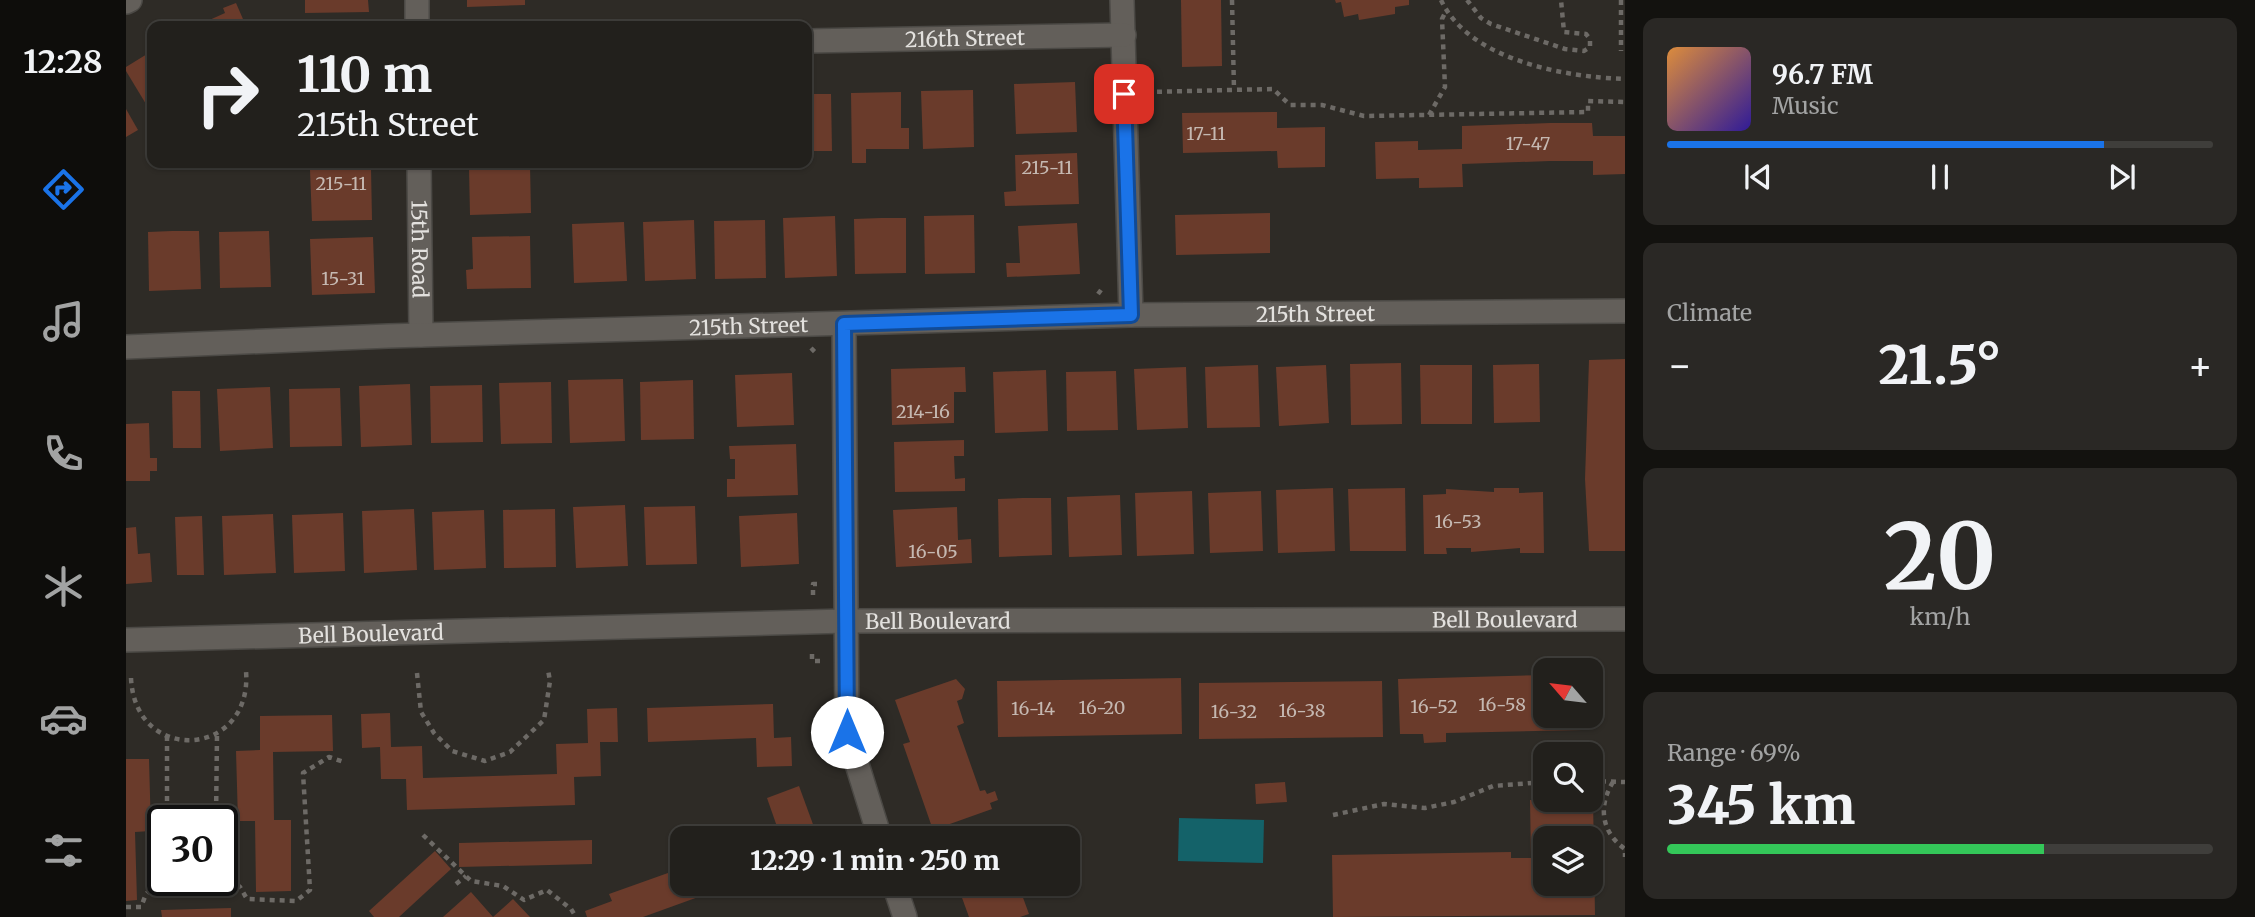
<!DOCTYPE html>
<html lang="en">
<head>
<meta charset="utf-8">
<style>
	:root { --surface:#22201c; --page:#2a2825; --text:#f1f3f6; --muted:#a2a3a3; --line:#3f3e3b; --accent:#1a73e8 }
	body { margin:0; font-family:Merriweather,serif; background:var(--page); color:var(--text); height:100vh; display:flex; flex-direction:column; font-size:26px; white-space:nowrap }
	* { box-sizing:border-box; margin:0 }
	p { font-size:23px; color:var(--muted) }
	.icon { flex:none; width:38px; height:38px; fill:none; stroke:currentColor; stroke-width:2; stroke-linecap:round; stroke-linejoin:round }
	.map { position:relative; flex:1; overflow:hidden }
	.sheet { display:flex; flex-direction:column; gap:18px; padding:18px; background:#13120f; width:630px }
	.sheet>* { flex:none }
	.top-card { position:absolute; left:21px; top:21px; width:665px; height:147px; border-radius:14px; box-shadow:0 2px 5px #0004,0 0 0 2px var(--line); background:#22201c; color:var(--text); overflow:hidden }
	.needle { width:46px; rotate:298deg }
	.buttons { position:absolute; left:1407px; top:658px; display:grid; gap:14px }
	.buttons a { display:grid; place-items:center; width:70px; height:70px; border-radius:14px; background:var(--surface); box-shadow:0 2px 5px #0004,0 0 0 2px var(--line); font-size:35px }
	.speed { position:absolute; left:21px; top:805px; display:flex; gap:14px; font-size:35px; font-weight:700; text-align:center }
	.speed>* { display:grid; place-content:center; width:91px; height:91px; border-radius:50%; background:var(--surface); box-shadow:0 2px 5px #0004,0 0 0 2px var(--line); line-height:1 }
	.speed .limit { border:4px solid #111; border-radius:10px; background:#fff; color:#111 }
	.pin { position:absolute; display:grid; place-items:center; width:60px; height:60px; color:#fff; margin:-30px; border-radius:14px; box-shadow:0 4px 10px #0006 }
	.me { position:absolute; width:77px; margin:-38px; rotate:0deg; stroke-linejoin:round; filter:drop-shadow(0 0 5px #0008) }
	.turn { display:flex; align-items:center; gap:24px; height:147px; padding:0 35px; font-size:32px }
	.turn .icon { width:91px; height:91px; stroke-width:2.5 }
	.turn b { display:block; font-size:49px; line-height:60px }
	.big { font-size:52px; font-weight:800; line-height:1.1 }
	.sheet .tile { flex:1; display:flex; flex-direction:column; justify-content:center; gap:10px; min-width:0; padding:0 24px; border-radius:14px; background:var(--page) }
	.sheet .dial { align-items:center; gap:0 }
	.dial b { font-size:91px; line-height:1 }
	.song { display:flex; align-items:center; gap:21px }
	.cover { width:84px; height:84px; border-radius:10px; background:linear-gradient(135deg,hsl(30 70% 55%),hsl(250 70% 35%)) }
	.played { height:7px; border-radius:4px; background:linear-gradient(90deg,var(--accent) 80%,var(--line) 80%) }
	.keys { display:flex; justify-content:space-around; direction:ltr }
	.heat { display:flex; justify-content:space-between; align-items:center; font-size:38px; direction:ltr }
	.charge { height:10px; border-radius:5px; background:linear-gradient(90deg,#34c759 69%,var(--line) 0) }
	.trip { position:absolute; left:544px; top:826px; width:410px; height:70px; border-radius:14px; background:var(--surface); box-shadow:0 2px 5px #0004,0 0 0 2px var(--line); font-weight:800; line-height:70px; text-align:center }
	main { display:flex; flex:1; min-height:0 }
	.dock { display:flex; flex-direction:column; width:126px; justify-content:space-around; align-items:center; background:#0e0d0b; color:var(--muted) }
	.dock .icon { width:49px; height:49px }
	.dock .on { color:var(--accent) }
	.dock b { font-size:32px; color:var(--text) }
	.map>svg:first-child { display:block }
	.water { fill:#146269 }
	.building { fill:#6a3b2b; fill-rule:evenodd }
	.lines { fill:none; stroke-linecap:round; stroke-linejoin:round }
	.minor-casing { stroke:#4b4945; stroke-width:26 }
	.path { stroke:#6d6a66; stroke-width:4.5; stroke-dasharray:5 5; stroke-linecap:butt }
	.minor { stroke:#635f5a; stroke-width:23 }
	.route-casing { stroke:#114b97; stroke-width:18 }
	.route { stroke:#1a73e8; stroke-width:12 }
	.labels { text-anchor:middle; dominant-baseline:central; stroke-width:7; stroke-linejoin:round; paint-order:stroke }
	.number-label { font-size:18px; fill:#c5b8b1 }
	.street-label { font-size:21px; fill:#e3e1de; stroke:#151412 }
</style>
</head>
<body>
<main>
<nav class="dock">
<b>12:28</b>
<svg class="icon on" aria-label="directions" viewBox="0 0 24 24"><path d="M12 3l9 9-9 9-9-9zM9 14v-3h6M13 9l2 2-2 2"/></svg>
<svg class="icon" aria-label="music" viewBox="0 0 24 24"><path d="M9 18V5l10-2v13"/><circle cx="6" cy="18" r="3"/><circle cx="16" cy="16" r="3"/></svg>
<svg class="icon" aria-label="phone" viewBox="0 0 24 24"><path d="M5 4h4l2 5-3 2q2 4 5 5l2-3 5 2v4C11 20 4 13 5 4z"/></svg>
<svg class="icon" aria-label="climate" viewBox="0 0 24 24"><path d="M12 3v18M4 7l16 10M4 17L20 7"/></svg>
<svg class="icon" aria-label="car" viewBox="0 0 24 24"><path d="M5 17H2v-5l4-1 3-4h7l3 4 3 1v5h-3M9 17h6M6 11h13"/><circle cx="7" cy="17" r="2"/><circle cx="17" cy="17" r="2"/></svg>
<svg class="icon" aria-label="filters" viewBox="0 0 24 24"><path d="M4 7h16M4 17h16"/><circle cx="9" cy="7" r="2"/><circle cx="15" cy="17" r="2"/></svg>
</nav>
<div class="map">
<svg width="1499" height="917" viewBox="0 0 1499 917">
	<rect width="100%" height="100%" fill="#2e2b26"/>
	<!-- water -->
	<path class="water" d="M1053,818L1138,820L1137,863L1052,861Z"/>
	<!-- building -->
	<g class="building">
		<path d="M179,0H242L243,12L179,13Z"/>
		<path d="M341,0H399V5L341,7Z"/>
		<path d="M1055,0H1095L1096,66L1056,67Z"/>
		<path d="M1209,0H1283V5L1269,7V14L1233,20L1232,14L1218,17L1215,2L1210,3Z"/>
		<path d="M110,3L120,26H70L99,13L97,8Z"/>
		<path d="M26,51V114L0,71V67Z"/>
		<path d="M949,82L951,132L890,134L888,84Z"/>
		<path d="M847,90L848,147L797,149L795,91Z"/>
		<path d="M775,92V128H783V149H740V163H726L725,93Z"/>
		<path d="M681,94H705L706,151H681Z"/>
		<path d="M0,109L12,130L0,137Z"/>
		<path d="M1151,112V128L1199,127V167L1152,168L1151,151L1057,153L1056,113Z"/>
		<path d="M1424,123H1466L1467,136H1499V174L1467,175V161H1424L1336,164L1337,187L1293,188V178L1250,179L1249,142L1292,141V150L1336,149V126Z"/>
		<path d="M951,153L953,204L879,206L878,192L890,191L889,155Z"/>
		<path d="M404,165L405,213L344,215L343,167Z"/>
		<path d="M245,168L246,220L186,221L184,170Z"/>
		<path d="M1144,213V253L1050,255L1049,215Z"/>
		<path d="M848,215L849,273L799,274L798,216Z"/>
		<path d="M709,216L711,276L659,278L657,218Z"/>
		<path d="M755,218H780V273L729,274L728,219Z"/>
		<path d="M568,220L570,279L519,281L517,222Z"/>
		<path d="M639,220L640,278L589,279L588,221Z"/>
		<path d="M498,222L501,281L448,283L446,224Z"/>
		<path d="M951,223L954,274L881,277L880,263H894L892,226Z"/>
		<path d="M46,231H73L75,289L23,291L22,232Z"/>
		<path d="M143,231L145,287L94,288L93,232Z"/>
		<path d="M404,236L405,288L341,289L340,270L347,269L346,237Z"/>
		<path d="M247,237L249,293L186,295L184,239Z"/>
		<path d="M1499,359V551H1463L1459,479L1463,360Z"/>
		<path d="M1275,363L1276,424L1225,425L1224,364Z"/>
		<path d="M1413,364L1414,422L1368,423L1367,365Z"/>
		<path d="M1132,365L1134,427L1081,428L1079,367Z"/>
		<path d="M1200,365L1203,423L1153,426L1150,367Z"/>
		<path d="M1294,365H1346V424H1295Z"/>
		<path d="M839,367L840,392H828V423L766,425L765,369Z"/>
		<path d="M1060,367L1062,428L1011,430L1008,369Z"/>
		<path d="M920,370L922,431L869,433L867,372Z"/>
		<path d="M990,371L992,430L941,431L940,372Z"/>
		<path d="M666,373L668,425L611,427L609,375Z"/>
		<path d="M497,379L499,441L444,443L442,380Z"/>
		<path d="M567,380L568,439L515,440L514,382Z"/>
		<path d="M425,382L426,443L375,444L373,383Z"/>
		<path d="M284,384L286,445L235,447L233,386Z"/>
		<path d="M356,385L357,442L305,443L304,386Z"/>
		<path d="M144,387L147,448L94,451L91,389Z"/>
		<path d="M214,388L216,446L164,447L163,389Z"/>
		<path d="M46,391H74L75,448H47Z"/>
		<path d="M23,423L24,458H31V471H24V481H0V424Z"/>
		<path d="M838,440V456H828L829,479L839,478V491L769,492L768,442Z"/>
		<path d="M670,444L672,495L601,497V479H609V459H604L603,446Z"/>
		<path d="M1207,488L1209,551L1152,553L1150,490Z"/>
		<path d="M1279,488L1280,551H1224L1222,489Z"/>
		<path d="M1368,488H1393V493L1417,492L1418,553H1394V548L1345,552V548H1320L1321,554H1298L1297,495L1320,494V489L1368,492Z"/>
		<path d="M1066,491L1068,554L1011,556L1009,493Z"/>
		<path d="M1135,491L1137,551L1084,553L1082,493Z"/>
		<path d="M994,495L996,555L943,557L941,497Z"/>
		<path d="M897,498H925L926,555L873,557L872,499Z"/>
		<path d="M499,505L502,566L450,568L447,507Z"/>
		<path d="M569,506L571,564L520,565L518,507Z"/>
		<path d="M831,507L832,540L845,539L846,563L770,567L767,510Z"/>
		<path d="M288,509L291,570L238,573L236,511Z"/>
		<path d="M429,509L430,567L378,568L377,510Z"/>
		<path d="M358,510L360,568L308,570L306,512Z"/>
		<path d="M217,513L219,571L168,573L166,515Z"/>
		<path d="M671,513L673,564L615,567L613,516Z"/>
		<path d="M147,514L150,573L98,575L96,516Z"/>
		<path d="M76,516L78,575H51L49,517Z"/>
		<path d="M10,527L12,554L24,553L26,582L0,584V528Z"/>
		<path d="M1419,675V716H1456L1457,730L1320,733V742L1298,743L1297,734H1274L1272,679Z"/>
		<path d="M1055,678L1056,734L872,737L871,681Z"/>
		<path d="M830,679L839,689L836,699L831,701L838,723L831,726L854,791L859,790L861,794L869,791L872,800L864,803L866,809L807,830L777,744L784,742L769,700Z"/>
		<path d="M1256,681L1257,737L1073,739V683Z"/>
		<path d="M647,704L648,738L665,737L666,766L631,767L630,738L522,742L521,708Z"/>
		<path d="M491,708L492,742H474L475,776L448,777L449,805L281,810L280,779H255L254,747L236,748L235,714L264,713L265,747L296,746L297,778L431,774L430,744L462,743L461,709Z"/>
		<path d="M206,715L207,751L147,752L148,820H165V891L130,892L129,821H112L110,751L134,750V716Z"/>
		<path d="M0,759H23L25,831L9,832L11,900L0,901Z"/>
		<path d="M1159,782L1161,802L1130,804L1129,784Z"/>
		<path d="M673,786L692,838H655L641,798Z"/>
		<path d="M1467,799L1469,915L1207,917L1206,855L1385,852V858H1405L1404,800ZM1419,838H1465V884H1419Z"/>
		<path d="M873,829L876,838H849Z"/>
		<path d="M466,840V864L333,867V843Z"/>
		<path d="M309,851L325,869L273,917H248L243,911Z"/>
		<path d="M556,868V884H638L604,896L600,887L517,917H461L459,911L486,901L483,894Z"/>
		<path d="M831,884H892L903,914L894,917H843Z"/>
		<path d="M345,892L367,917L387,899L404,917H317Z"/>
		<path d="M105,908V917H36L35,910Z"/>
	</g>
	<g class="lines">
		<defs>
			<g id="minor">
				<path d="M291,0V26"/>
				<path d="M996,0L1005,315"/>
				<path d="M0,2L4,0"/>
				<path id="s1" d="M681,41L998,35"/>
				<path id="s2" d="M293,163L295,335"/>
				<path d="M718,324L721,732L754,838"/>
				<path id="s3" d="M0,347L262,336L1005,315L1499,311"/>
				<path id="s4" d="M0,640L720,621L1499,619"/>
				<path d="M768,884L779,917"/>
			</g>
		</defs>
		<!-- minor casing -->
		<use href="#minor" class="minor-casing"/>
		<!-- path -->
		<g class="path">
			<path d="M1106,0L1108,90"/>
			<path d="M1315,0C1343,60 1438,77 1499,79"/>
			<path d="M1341,0L1355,18L1365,24L1439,49L1458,51L1464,47V39L1460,34L1438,32L1435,0"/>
			<path d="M1495,0V51"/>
			<path d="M1021,92L1147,89L1164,105H1196L1238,116L1462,112V101L1499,102"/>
			<path d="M1303,115L1319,87L1316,19L1320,11"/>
			<path d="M972,294L978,286"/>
			<path d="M685,348L691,354"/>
			<path d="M687,595V584H695"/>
			<path d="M686,654V661H695"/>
			<path d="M291,673L295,712L308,733L326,751L359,761L384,752L418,720L424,681L422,670"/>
			<path d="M5,678C9,766 127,758 120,671"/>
			<path d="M41,736V821"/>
			<path d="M1465,781L1499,782"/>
			<path d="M1487,782C1472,806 1475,832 1499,849V857"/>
			<path d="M1207,815L1258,804L1299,808L1328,802L1367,786L1419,782"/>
			<path d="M90,821L91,734"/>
			<path d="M297,835L345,881L377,886L398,900L421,890L445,909L450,917"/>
			<path d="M96,872L114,887L121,899L170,901L184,890L177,773L203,757L218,762"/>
			<path d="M330,884L340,876"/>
			<path d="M0,907H15L20,894L37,876"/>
		</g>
		<!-- minor -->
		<use href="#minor" class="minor"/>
	</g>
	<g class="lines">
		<defs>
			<path id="route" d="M721,732L718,324L1005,315L998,94"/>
		</defs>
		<!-- route casing -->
		<use href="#route" class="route-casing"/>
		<!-- route -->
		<use href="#route" class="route"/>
	</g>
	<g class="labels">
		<!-- number labels -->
		<g class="number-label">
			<text x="1080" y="133">17-11</text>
			<text x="1402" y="143">17-47</text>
			<text x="921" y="167">215-11</text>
			<text x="215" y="183">215-11</text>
			<text x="217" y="278">15-31</text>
			<text x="797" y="411">214-16</text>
			<text x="1332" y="521">16-53</text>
			<text x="807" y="551">16-05</text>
			<text x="1376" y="704">16-58</text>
			<text x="1308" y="706">16-52</text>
			<text x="976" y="707">16-20</text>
			<text x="907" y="708">16-14</text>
			<text x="1176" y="710">16-38</text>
			<text x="1108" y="711">16-32</text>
		</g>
		<!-- street labels -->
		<g class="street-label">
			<text stroke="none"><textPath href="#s1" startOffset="158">216th Street</textPath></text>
			<text stroke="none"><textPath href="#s2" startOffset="86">15th Road</textPath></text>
			<text stroke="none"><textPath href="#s3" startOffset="1190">215th Street</textPath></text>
			<text stroke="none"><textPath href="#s3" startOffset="623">215th Street</textPath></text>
			<text stroke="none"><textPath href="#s4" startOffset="1379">Bell Boulevard</textPath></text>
			<text stroke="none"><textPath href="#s4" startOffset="812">Bell Boulevard</textPath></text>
			<text stroke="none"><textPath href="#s4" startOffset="245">Bell Boulevard</textPath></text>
		</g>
	</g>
</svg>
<div class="buttons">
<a><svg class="needle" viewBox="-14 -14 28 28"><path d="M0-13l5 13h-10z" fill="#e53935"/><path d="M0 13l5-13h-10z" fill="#a2a3a3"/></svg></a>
<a><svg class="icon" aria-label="search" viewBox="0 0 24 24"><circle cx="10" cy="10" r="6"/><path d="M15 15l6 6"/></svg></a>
<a><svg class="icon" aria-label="layers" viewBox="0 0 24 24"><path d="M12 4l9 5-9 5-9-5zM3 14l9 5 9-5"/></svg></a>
</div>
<div class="speed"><div class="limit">30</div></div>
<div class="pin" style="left:998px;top:94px;background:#d93025"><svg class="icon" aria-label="arrive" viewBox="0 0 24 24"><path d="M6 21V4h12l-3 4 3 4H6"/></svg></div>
<svg class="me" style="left:721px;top:732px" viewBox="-20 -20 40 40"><circle r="19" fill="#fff"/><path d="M0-13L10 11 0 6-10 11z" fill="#1a73e8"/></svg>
<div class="trip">12:29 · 1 min · 250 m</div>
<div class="top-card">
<div class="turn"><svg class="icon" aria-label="right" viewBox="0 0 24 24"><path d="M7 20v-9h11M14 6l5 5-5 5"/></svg><div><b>110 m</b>215th Street</div></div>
</div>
</div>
<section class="sheet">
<div class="tile">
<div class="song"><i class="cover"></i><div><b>96.7 FM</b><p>Music</p></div></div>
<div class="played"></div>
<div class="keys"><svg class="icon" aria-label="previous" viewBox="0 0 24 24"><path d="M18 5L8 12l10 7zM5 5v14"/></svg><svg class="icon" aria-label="pause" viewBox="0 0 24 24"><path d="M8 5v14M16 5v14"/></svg><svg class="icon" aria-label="next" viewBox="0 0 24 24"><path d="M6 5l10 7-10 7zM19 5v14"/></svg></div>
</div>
<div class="tile"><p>Climate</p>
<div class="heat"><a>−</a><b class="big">21.5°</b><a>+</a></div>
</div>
<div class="tile dial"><b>20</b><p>km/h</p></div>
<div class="tile"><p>Range · 69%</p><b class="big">345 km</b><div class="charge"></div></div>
</section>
</main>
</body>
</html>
